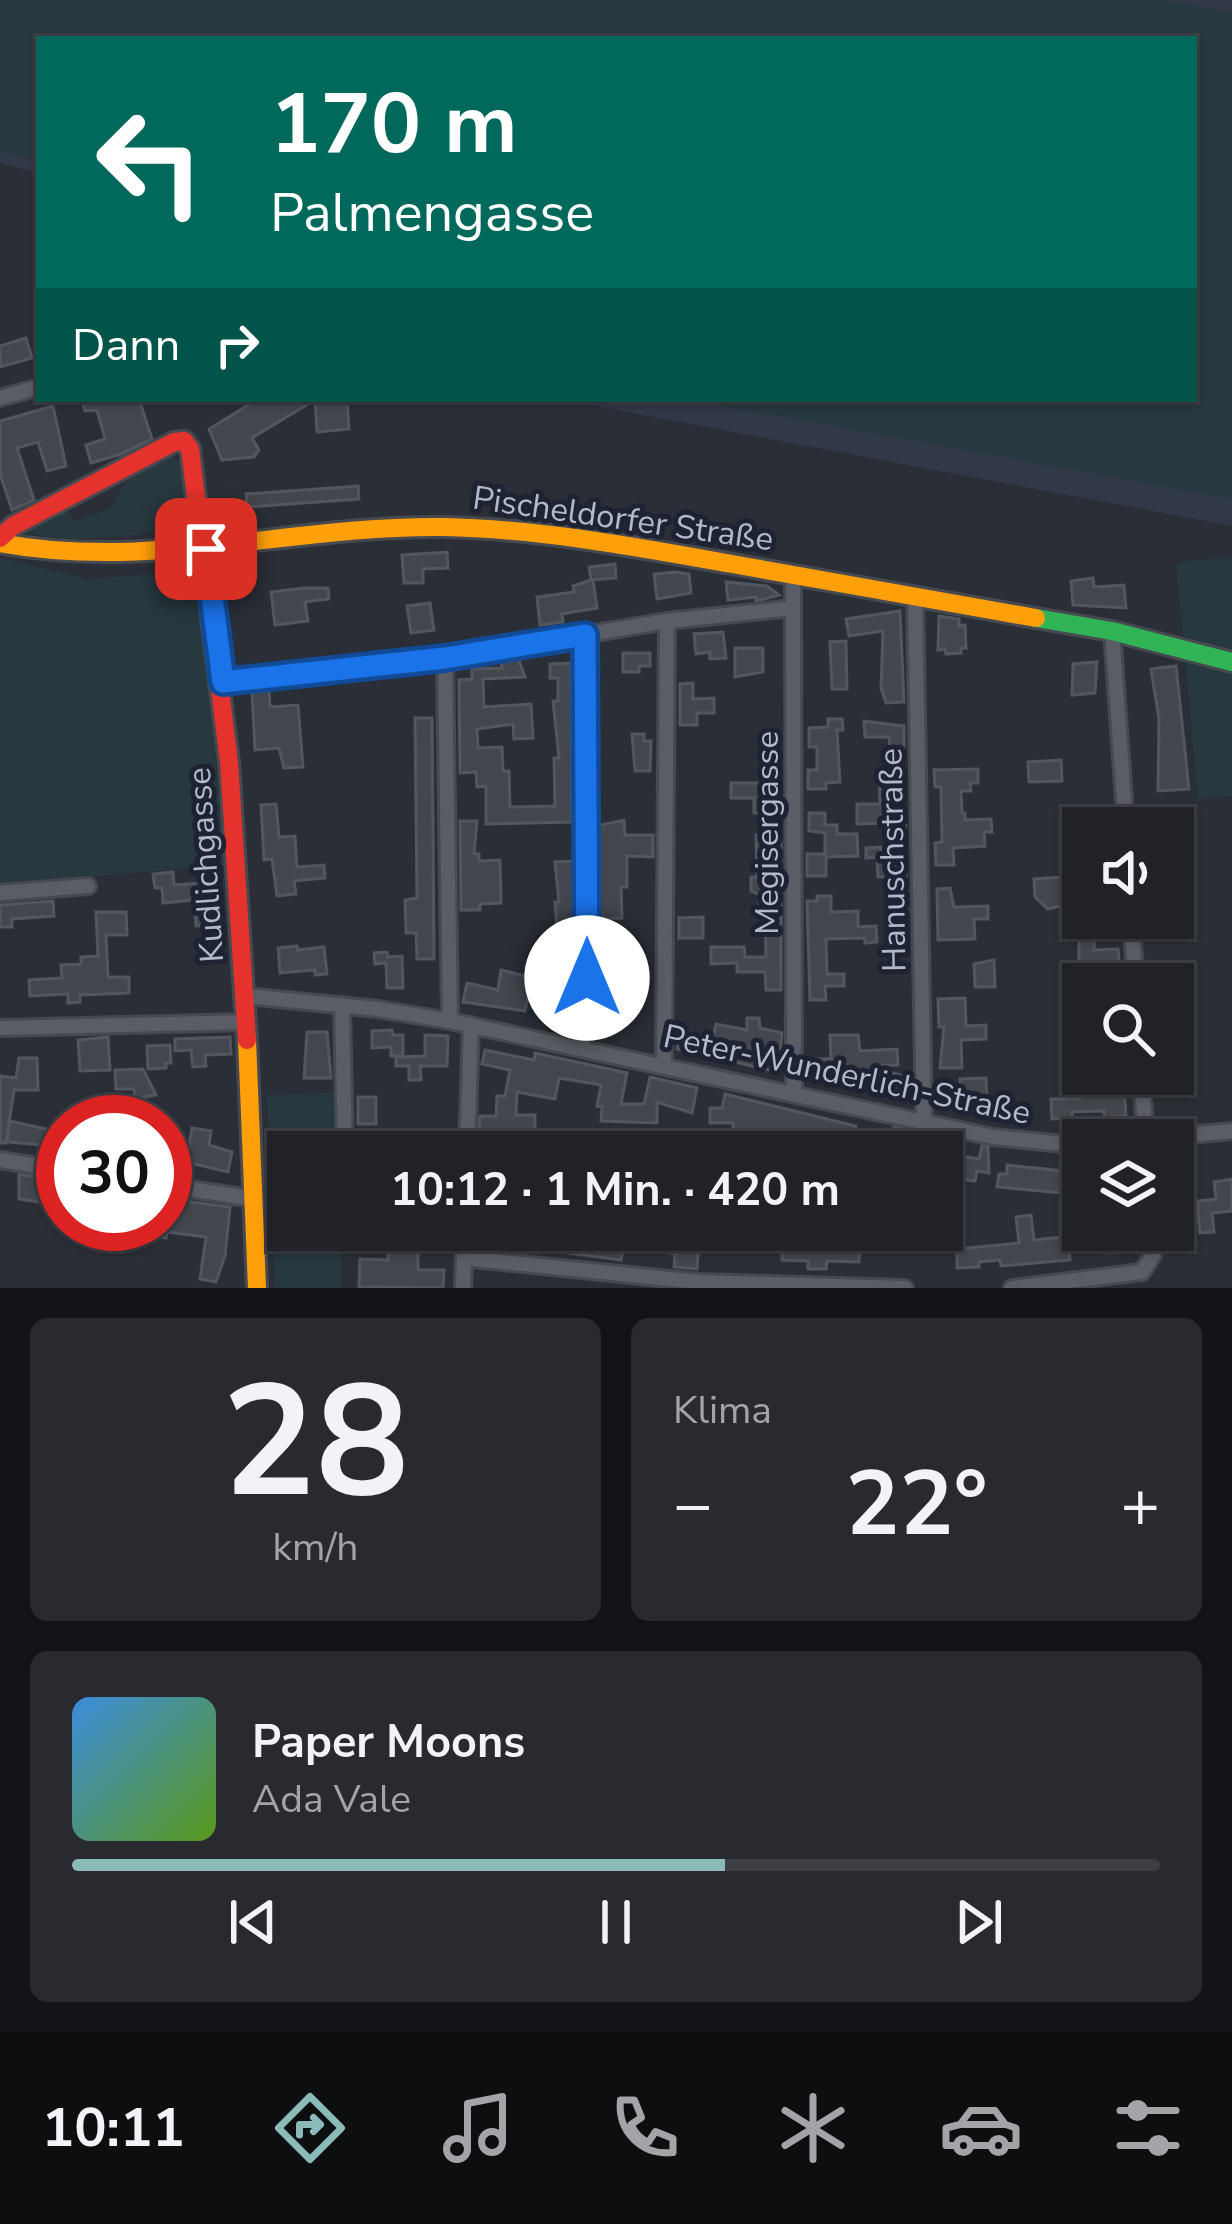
<!DOCTYPE html>
<html lang="de">
<head>
<meta charset="utf-8">
<style>
	:root { --surface:#202228; --page:#282a30; --text:#f1f3f6; --muted:#a2a4a8; --line:#3d3f45; --accent:#8bbbb9 }
	body { margin:0; font-family:"Nunito Sans",sans-serif; background:var(--page); color:var(--text); height:100vh; display:flex; flex-direction:column; font-size:45px; white-space:nowrap }
	* { box-sizing:border-box; margin:0 }
	p { font-size:39px; color:var(--muted) }
	.icon { flex:none; width:66px; height:66px; fill:none; stroke:currentColor; stroke-width:2; stroke-linecap:round; stroke-linejoin:round }
	.map { position:relative; height:1288px; overflow:hidden }
	.panel { display:flex; flex-direction:column; gap:30px; padding:30px; background:#121316; flex:1 }
	.panel>* { flex:none }
	.hud { position:absolute; left:36px; top:36px; width:1161px; height:366px; border-radius:0px; box-shadow:0 3px 9px #0004,0 0 0 3px var(--line); background:#00695c; color:#fff; overflow:hidden }
	.fabs { position:absolute; left:1062px; top:807px; display:grid; gap:24px }
	.fabs a { display:grid; place-items:center; width:132px; height:132px; border-radius:0px; background:var(--surface); box-shadow:0 3px 9px #0004,0 0 0 3px var(--line); font-size:60px }
	.speed { position:absolute; left:36px; top:1095px; display:flex; gap:24px; font-size:60px; font-weight:700; text-align:center }
	.speed>* { display:grid; place-content:center; width:156px; height:156px; border-radius:50%; background:var(--surface); box-shadow:0 3px 9px #0004,0 0 0 3px var(--line); line-height:1 }
	.speed .limit { border:18px solid #d22; background:#fff; color:#111 }
	.pin { position:absolute; display:grid; place-items:center; width:102px; height:102px; color:#fff; margin:-51px; border-radius:24px; box-shadow:0 6px 18px #0006 }
	.me { position:absolute; width:132px; margin:-66px; rotate:0deg; stroke-linejoin:round; filter:drop-shadow(0 0 9px #0008) }
	.turn { display:flex; align-items:center; gap:42px; height:252px; padding:0 36px; font-size:54px }
	.turn .icon { width:156px; height:156px; stroke-width:2.5 }
	.turn b { display:block; font-size:84px; line-height:102px }
	.then { display:flex; align-items:center; height:114px; padding:0 36px; background:#0003; gap:24px; font-size:45px }
	.big { font-size:90px; font-weight:700; line-height:1.1 }
	.panel .widget { flex:1; display:flex; flex-direction:column; justify-content:center; gap:18px; min-width:0; padding:0 42px; border-radius:18px; background:var(--page) }
	.panel .dial { align-items:center; gap:0 }
	.dial b { font-size:156px; line-height:1 }
	.song { display:flex; align-items:center; gap:36px }
	.cover { width:144px; height:144px; border-radius:18px; background:linear-gradient(135deg,hsl(210 70% 55%),hsl(90 70% 35%)) }
	.played { height:12px; border-radius:6px; background:linear-gradient(90deg,var(--accent) 60%,var(--line) 60%) }
	.keys { display:flex; justify-content:space-around; direction:ltr }
	.heat { display:flex; justify-content:space-between; align-items:center; font-size:66px; direction:ltr }
	.panel .tiles { flex:1; display:grid; gap:30px; grid-template-columns:1fr 1fr }
	.widget:last-child { grid-column:span 2 }
	.trip { position:absolute; left:267px; top:1131px; width:696px; height:120px; border-radius:0px; background:var(--surface); box-shadow:0 3px 9px #0004,0 0 0 3px var(--line); font-weight:700; line-height:120px; text-align:center }
	.dock { display:flex; height:192px; justify-content:space-around; align-items:center; background:#0d0e10; color:var(--muted) }
	.dock .icon { width:84px; height:84px }
	.dock .current { color:var(--accent) }
	.dock b { font-size:54px; color:var(--text) }
	.map>svg:first-child { display:block }
	.airport { fill:#313847 }
	.green { fill:#27383e }
	.building { fill:#43464d; stroke:#52565e; stroke-width:3 }
	.lines { fill:none; stroke-linecap:round; stroke-linejoin:round }
	.street-casing { stroke:#46494f; stroke-width:20 }
	.fast-casing { stroke:#46494f; stroke-width:24 }
	.slow-casing { stroke:#46494f; stroke-width:24 }
	.jam-casing { stroke:#46494f; stroke-width:24 }
	.street { stroke:#5a5d65; stroke-width:14 }
	.fast { stroke:#30b455; stroke-width:18 }
	.slow { stroke:#ff9f0a; stroke-width:18 }
	.jam { stroke:#e5322d; stroke-width:18 }
	.route-casing { stroke:#114b97; stroke-width:30 }
	.route { stroke:#1a73e8; stroke-width:21 }
	.labels { text-anchor:middle; dominant-baseline:central; stroke-width:10; stroke-linejoin:round; paint-order:stroke }
	.street-label { font-size:33px; fill:#b3b9c8; stroke:#1d2332 }
</style>
</head>
<body>
<div class="map">
<svg width="1232" height="1288" viewBox="0 0 1232 1288">
	<rect width="100%" height="100%" fill="#2a2e36"/>
	<!-- airport -->
	<path class="airport" d="M0,0H1232V526L558,399H1194V39H39V174L0,163Z"/>
	<!-- green -->
	<g class="green">
		<path d="M0,0H1163L1232,13V499L686,399H1194V39H39V161L0,151Z"/>
		<path d="M169,454L181,464L185,513L171,532L72,540L25,533V529L67,510L74,522L111,508L130,473Z"/>
		<path d="M1232,556V651L1183,636L1176,563Z"/>
		<path d="M0,558L88,579L195,570L209,673L224,865L0,885Z"/>
		<path d="M1185,659L1232,674V796L1198,799Z"/>
		<path d="M339,1092L340,1152H288V1230H341L342,1288H275L267,1095Z"/>
	</g>
	<!-- building -->
	<g class="building">
		<path d="M26,338L32,358L0,367V346Z"/>
		<path d="M81,399H139L152,439L121,454L91,463L86,445L105,439L97,410L85,411Z"/>
		<path d="M258,399H347L349,429L317,432L315,400L252,438L259,450L254,457L222,460L209,429Z"/>
		<path d="M53,406L66,466L47,471L38,442L17,448L34,500L12,510L0,474V421Z"/>
		<path d="M358,486L359,499L247,507L246,494Z"/>
		<path d="M447,552L448,568L423,569V583H404L402,555Z"/>
		<path d="M615,564L616,578L593,580L597,608L562,614L563,622L540,625L537,597L574,592L573,586L591,580L589,567Z"/>
		<path d="M675,572L689,574L691,593L657,599L654,574Z"/>
		<path d="M1093,578L1094,587L1124,585L1126,608L1073,605L1071,581Z"/>
		<path d="M726,582L767,586L779,595L756,601V597L728,600Z"/>
		<path d="M304,588H328L329,599L305,602L308,621L275,625L271,592Z"/>
		<path d="M430,603L434,630L411,633L407,606Z"/>
		<path d="M900,611L904,702L886,703L881,688L883,631L849,636L846,619Z"/>
		<path d="M939,616L959,619V626L965,625L966,648H961V653L946,654L945,649L938,650Z"/>
		<path d="M723,632L726,658L710,659V652L696,654L694,634Z"/>
		<path d="M846,641L847,689H832L830,642Z"/>
		<path d="M735,648H763V672L735,677Z"/>
		<path d="M623,653H650V666H639V672H623Z"/>
		<path d="M518,658L525,677L483,679L484,707L531,704L533,738L514,739L513,724L477,729L478,748L502,747L503,771H509L510,807L555,806L554,758H559L553,701H558V678H550V664L571,663L572,822L486,824V786L477,787L476,772L460,773L459,680L472,679V669L502,668L501,661Z"/>
		<path d="M1097,662L1095,693L1072,695L1073,664Z"/>
		<path d="M1176,666L1189,789L1158,791L1159,719L1151,669Z"/>
		<path d="M693,683V699L714,698V713H697V725H680V684Z"/>
		<path d="M269,691L270,707L298,705L303,767L284,768L279,748L255,750L252,692Z"/>
		<path d="M415,718H432L434,959H417L416,933H406L405,900L417,898Z"/>
		<path d="M828,719H842L843,730H837L840,782L826,783V789H808V770H817V747H809V728L828,727Z"/>
		<path d="M864,721L904,726V747H890L889,737H865Z"/>
		<path d="M632,734H644V741H651L650,771H635Z"/>
		<path d="M1061,760L1062,781L1029,782L1028,762Z"/>
		<path d="M978,769V783H970L971,791H961L962,813H965V820L991,819L992,832H984L985,846L953,848L954,865H936L935,843L942,842L941,787H935L934,770Z"/>
		<path d="M879,771H905V790H896L898,812H905L906,831L889,832V823L857,824V804H880Z"/>
		<path d="M731,783H759V792H780V812L754,813V798H731Z"/>
		<path d="M276,804L279,837L295,836L297,867L324,865L325,878L294,881L296,894L277,896L272,859L264,860L261,805Z"/>
		<path d="M809,813H825V825H837V834H857L858,856L826,857V876H807V854H825V833L809,831Z"/>
		<path d="M1180,813L1183,845L1194,844L1195,862L1174,864L1173,828H1162L1160,814Z"/>
		<path d="M624,820L625,835H653V857L627,856V887H621L622,918L602,919V913H598L597,826Z"/>
		<path d="M460,821H477L474,854H479V861L500,860L501,903L480,904V910H461Z"/>
		<path d="M781,834V990H766L765,972H737V963L711,964V947H744L745,957H766L765,911H759V895L751,891V877H757L756,835Z"/>
		<path d="M881,847V853L905,855L908,913L891,914L886,877H878L877,857L866,858V848Z"/>
		<path d="M575,861L573,1021H553L555,978L532,979L525,1011L463,1002L467,983L498,990L501,970L526,976V966L555,965V958H559L555,902H559L555,862Z"/>
		<path d="M173,872L174,885L214,882L217,925L196,926L194,900L163,903L162,888H155L153,874Z"/>
		<path d="M1062,877L1060,906L1048,909L1035,897L1034,879Z"/>
		<path d="M950,888L954,907L988,906V919H974L975,939L938,940L937,889Z"/>
		<path d="M817,896H831V912L858,911V927L876,926L877,942L865,943V938L826,939L827,974H844V986H825L826,1000H810L807,901H817Z"/>
		<path d="M53,901L54,916L12,919V927H0V905Z"/>
		<path d="M96,912H126L127,935H106L108,977H129V993L80,995V1002L68,1003V994L30,996L29,980L62,978L61,965L81,964V957L98,956Z"/>
		<path d="M703,917V938H679V918Z"/>
		<path d="M1094,940V950L1118,949L1120,974L1079,967V941Z"/>
		<path d="M297,946L298,950L324,947L327,974L315,975V970L280,973L278,948Z"/>
		<path d="M387,952L388,957L402,956L403,988H387L386,963L375,964L374,953Z"/>
		<path d="M994,960L995,987H975L974,964Z"/>
		<path d="M604,980H625V1002H638V1012H603Z"/>
		<path d="M965,998L966,1026L986,1025V1039L961,1040L962,1068H940L944,1027H939L938,999Z"/>
		<path d="M747,1018H759L760,1028L782,1033L778,1072L677,1049L680,1030L713,1038L716,1024L747,1030Z"/>
		<path d="M392,1030L393,1035H403V1056H391V1047L372,1048V1031Z"/>
		<path d="M307,1032H327L331,1078H304Z"/>
		<path d="M425,1035L448,1036L447,1066H420L421,1080H409V1066H396V1057L425,1056Z"/>
		<path d="M830,1035H858L860,1051L897,1049L898,1065L872,1066L867,1088L849,1084L852,1072L832,1067L828,1082L809,1077L813,1059H831Z"/>
		<path d="M108,1037L110,1070L80,1071L78,1040Z"/>
		<path d="M230,1037L231,1054L205,1055L206,1066L193,1067L191,1050L175,1051V1039Z"/>
		<path d="M170,1045L171,1063H166V1068L148,1069L147,1046Z"/>
		<path d="M485,1050L534,1060L535,1053L627,1073L621,1104H644L650,1077L697,1088L692,1113L657,1102V1123L601,1121L602,1107L597,1106L601,1085L559,1078L555,1099L517,1092L516,1115H535V1130L479,1133L480,1116H496L497,1096H505L510,1070L482,1064Z"/>
		<path d="M19,1058H37L38,1090H14L6,1143H0V1076L16,1078Z"/>
		<path d="M143,1069L156,1095L135,1099L134,1089H116L115,1070Z"/>
		<path d="M893,1073L912,1078L909,1099L888,1094Z"/>
		<path d="M986,1078L987,1098L961,1101L960,1079Z"/>
		<path d="M1124,1087L1126,1116L1104,1118V1111L1072,1112V1118L1052,1119L1051,1099H1079L1078,1091Z"/>
		<path d="M725,1094L856,1126L854,1135L887,1142L894,1127L918,1133L916,1152H841L843,1145L769,1131V1139H744V1144H733V1123H710V1108H722Z"/>
		<rect x="358" y="1097" width="18" height="27"/>
		<path d="M57,1120L63,1121V1152L52,1150L53,1146L7,1142L10,1121L55,1131Z"/>
		<path d="M192,1128L211,1131L209,1145L232,1152L228,1172L186,1162Z"/>
		<path d="M982,1146L988,1147L989,1173L977,1171L975,1181L951,1178L956,1155L979,1159Z"/>
		<path d="M1065,1157L1079,1158L1083,1187H1064V1193L997,1187L999,1174H1007V1165L1065,1171Z"/>
		<path d="M19,1174L43,1178L40,1202L19,1199Z"/>
		<path d="M1232,1179V1211L1212,1213L1214,1232L1200,1233L1197,1201L1216,1199L1214,1182Z"/>
		<path d="M184,1201L230,1207L225,1256L216,1282L200,1279L206,1237L167,1232L166,1238L150,1236L152,1224H168L170,1208L183,1210Z"/>
		<path d="M946,1210H957L958,1249L1019,1243L1016,1217L1031,1215L1034,1240L1062,1237L1061,1230L1080,1228L1079,1246L1069,1247L1070,1260L1001,1266L1000,1260L979,1262V1267L957,1268V1251L917,1250V1243L877,1242V1230H942Z"/>
		<path d="M395,1230H418V1270H444L443,1288L359,1287L360,1259L388,1260L389,1238H394Z"/>
		<path d="M506,1230H568V1235L584,1237L583,1242L604,1244L605,1237L626,1240L627,1230H664L661,1249L623,1250L621,1260L568,1253L569,1246L547,1243L546,1249L506,1244Z"/>
		<path d="M783,1230L818,1231V1240L860,1241L859,1262L827,1261L826,1269H808V1261L782,1260Z"/>
		<path d="M1134,1230L1135,1252L1105,1253L1104,1231Z"/>
		<path d="M670,1240L699,1242L697,1269L674,1267L675,1254L669,1253Z"/>
	</g>
	<g class="lines">
		<defs>
			<g id="street">
				<path d="M0,398L39,387"/>
				<path d="M793,575L794,1092"/>
				<path d="M915,597L924,1121"/>
				<path d="M1112,631L1126,828"/>
				<path d="M445,658L450,1021"/>
				<path d="M222,682L445,658L667,621L793,608"/>
				<path d="M0,893L88,886"/>
				<path d="M1131,918L1136,984"/>
				<path d="M246,996L378,1009L450,1021L993,1137L1083,1146"/>
				<path d="M342,1005L345,1152"/>
				<path d="M0,1028L247,1022"/>
				<path d="M580,1047L587,1021L585,635"/>
				<path d="M664,1064L667,621"/>
				<path d="M1141,1074L1146,1140"/>
				<path d="M1136,1140L1232,1131"/>
				<path d="M467,1152L471,1025"/>
				<path d="M0,1160L63,1170"/>
				<path d="M165,1185L254,1199"/>
				<path d="M464,1258L699,1282L905,1288"/>
				<path d="M463,1288L465,1230"/>
				<path d="M1012,1288L1142,1272L1153,1255L1151,1230"/>
			</g>
			<path id="fast" d="M1036,618L1112,631L1232,662"/>
			<g id="slow">
				<path d="M0,543C152,571 292,525 443,527C541,529 636,547 732,564C833,582 935,600 1036,618"/>
				<path d="M247,1040L257,1288"/>
			</g>
			<path id="jam" d="M0,538L13,526L174,442L184,441L190,449L229,762L247,1040"/>
		</defs>
		<!-- street casing -->
		<use href="#street" class="street-casing"/>
		<!-- fast casing -->
		<use href="#fast" class="fast-casing"/>
		<!-- slow casing -->
		<use href="#slow" class="slow-casing"/>
		<!-- jam casing -->
		<use href="#jam" class="jam-casing"/>
		<!-- street -->
		<use href="#street" class="street"/>
		<!-- fast -->
		<use href="#fast" class="fast"/>
		<!-- slow -->
		<use href="#slow" class="slow"/>
		<!-- jam -->
		<use href="#jam" class="jam"/>
	</g>
	<g class="lines">
		<defs>
			<path id="route" d="M206,549L223,682L445,658L585,635L587,978"/>
		</defs>
		<!-- route casing -->
		<use href="#route" class="route-casing"/>
		<!-- route -->
		<use href="#route" class="route"/>
	</g>
	<g class="labels">
		<!-- street labels -->
		<g class="street-label">
			<text transform="translate(623 519) rotate(8)">Pischeldorfer Straße</text>
			<text transform="translate(767 833) rotate(-90)">Megisergasse</text>
			<text transform="translate(893 860) rotate(-91)">Hanuschstraße</text>
			<text transform="translate(206 865) rotate(-94)">Kudlichgasse</text>
			<text transform="translate(847 1075) rotate(12)">Peter-Wunderlich-Straße</text>
		</g>
	</g>
</svg>
<div class="fabs">
<a><svg class="icon" aria-label="sound" viewBox="0 0 24 24"><path d="M4 9h4l5-4v14l-5-4H4zM17 9q2 3 0 6"/></svg></a>
<a><svg class="icon" aria-label="search" viewBox="0 0 24 24"><circle cx="10" cy="10" r="6"/><path d="M15 15l6 6"/></svg></a>
<a><svg class="icon" aria-label="layers" viewBox="0 0 24 24"><path d="M12 4l9 5-9 5-9-5zM3 14l9 5 9-5"/></svg></a>
</div>
<div class="speed"><div class="limit">30</div></div>
<div class="pin" style="left:206px;top:549px;background:#d93025"><svg class="icon" aria-label="arrive" viewBox="0 0 24 24"><path d="M6 21V4h12l-3 4 3 4H6"/></svg></div>
<svg class="me" style="left:587px;top:978px" viewBox="-20 -20 40 40"><circle r="19" fill="#fff"/><path d="M0-13L10 11 0 6-10 11z" fill="#1a73e8"/></svg>
<div class="trip">10:12 · 1 Min. · 420 m</div>
<div class="hud">
<div class="turn"><svg class="icon" aria-label="left" viewBox="0 0 24 24"><path d="M17 20v-9H6M10 6l-5 5 5 5"/></svg><div><b>170 m</b>Palmengasse</div></div>
<div class="then">Dann<svg class="icon" aria-label="right" viewBox="0 0 24 24"><path d="M7 20v-9h11M14 6l5 5-5 5"/></svg></div>
</div>
</div>
<section class="panel">
<div class="tiles">
<div class="widget dial"><b>28</b><p>km/h</p></div>
<div class="widget"><p>Klima</p>
<div class="heat"><a>−</a><b class="big">22°</b><a>+</a></div>
</div>
<div class="widget">
<div class="song"><i class="cover"></i><div><b>Paper Moons</b><p>Ada Vale</p></div></div>
<div class="played"></div>
<div class="keys"><svg class="icon" aria-label="previous" viewBox="0 0 24 24"><path d="M18 5L8 12l10 7zM5 5v14"/></svg><svg class="icon" aria-label="pause" viewBox="0 0 24 24"><path d="M8 5v14M16 5v14"/></svg><svg class="icon" aria-label="next" viewBox="0 0 24 24"><path d="M6 5l10 7-10 7zM19 5v14"/></svg></div>
</div>
</div>
</section>
<nav class="dock">
<b>10:11</b>
<svg class="icon current" aria-label="directions" viewBox="0 0 24 24"><path d="M12 3l9 9-9 9-9-9zM9 14v-3h6M13 9l2 2-2 2"/></svg>
<svg class="icon" aria-label="music" viewBox="0 0 24 24"><path d="M9 18V5l10-2v13"/><circle cx="6" cy="18" r="3"/><circle cx="16" cy="16" r="3"/></svg>
<svg class="icon" aria-label="phone" viewBox="0 0 24 24"><path d="M5 4h4l2 5-3 2q2 4 5 5l2-3 5 2v4C11 20 4 13 5 4z"/></svg>
<svg class="icon" aria-label="climate" viewBox="0 0 24 24"><path d="M12 3v18M4 7l16 10M4 17L20 7"/></svg>
<svg class="icon" aria-label="car" viewBox="0 0 24 24"><path d="M5 17H2v-5l4-1 3-4h7l3 4 3 1v5h-3M9 17h6M6 11h13"/><circle cx="7" cy="17" r="2"/><circle cx="17" cy="17" r="2"/></svg>
<svg class="icon" aria-label="filters" viewBox="0 0 24 24"><path d="M4 7h16M4 17h16"/><circle cx="9" cy="7" r="2"/><circle cx="15" cy="17" r="2"/></svg>
</nav>
</body>
</html>
